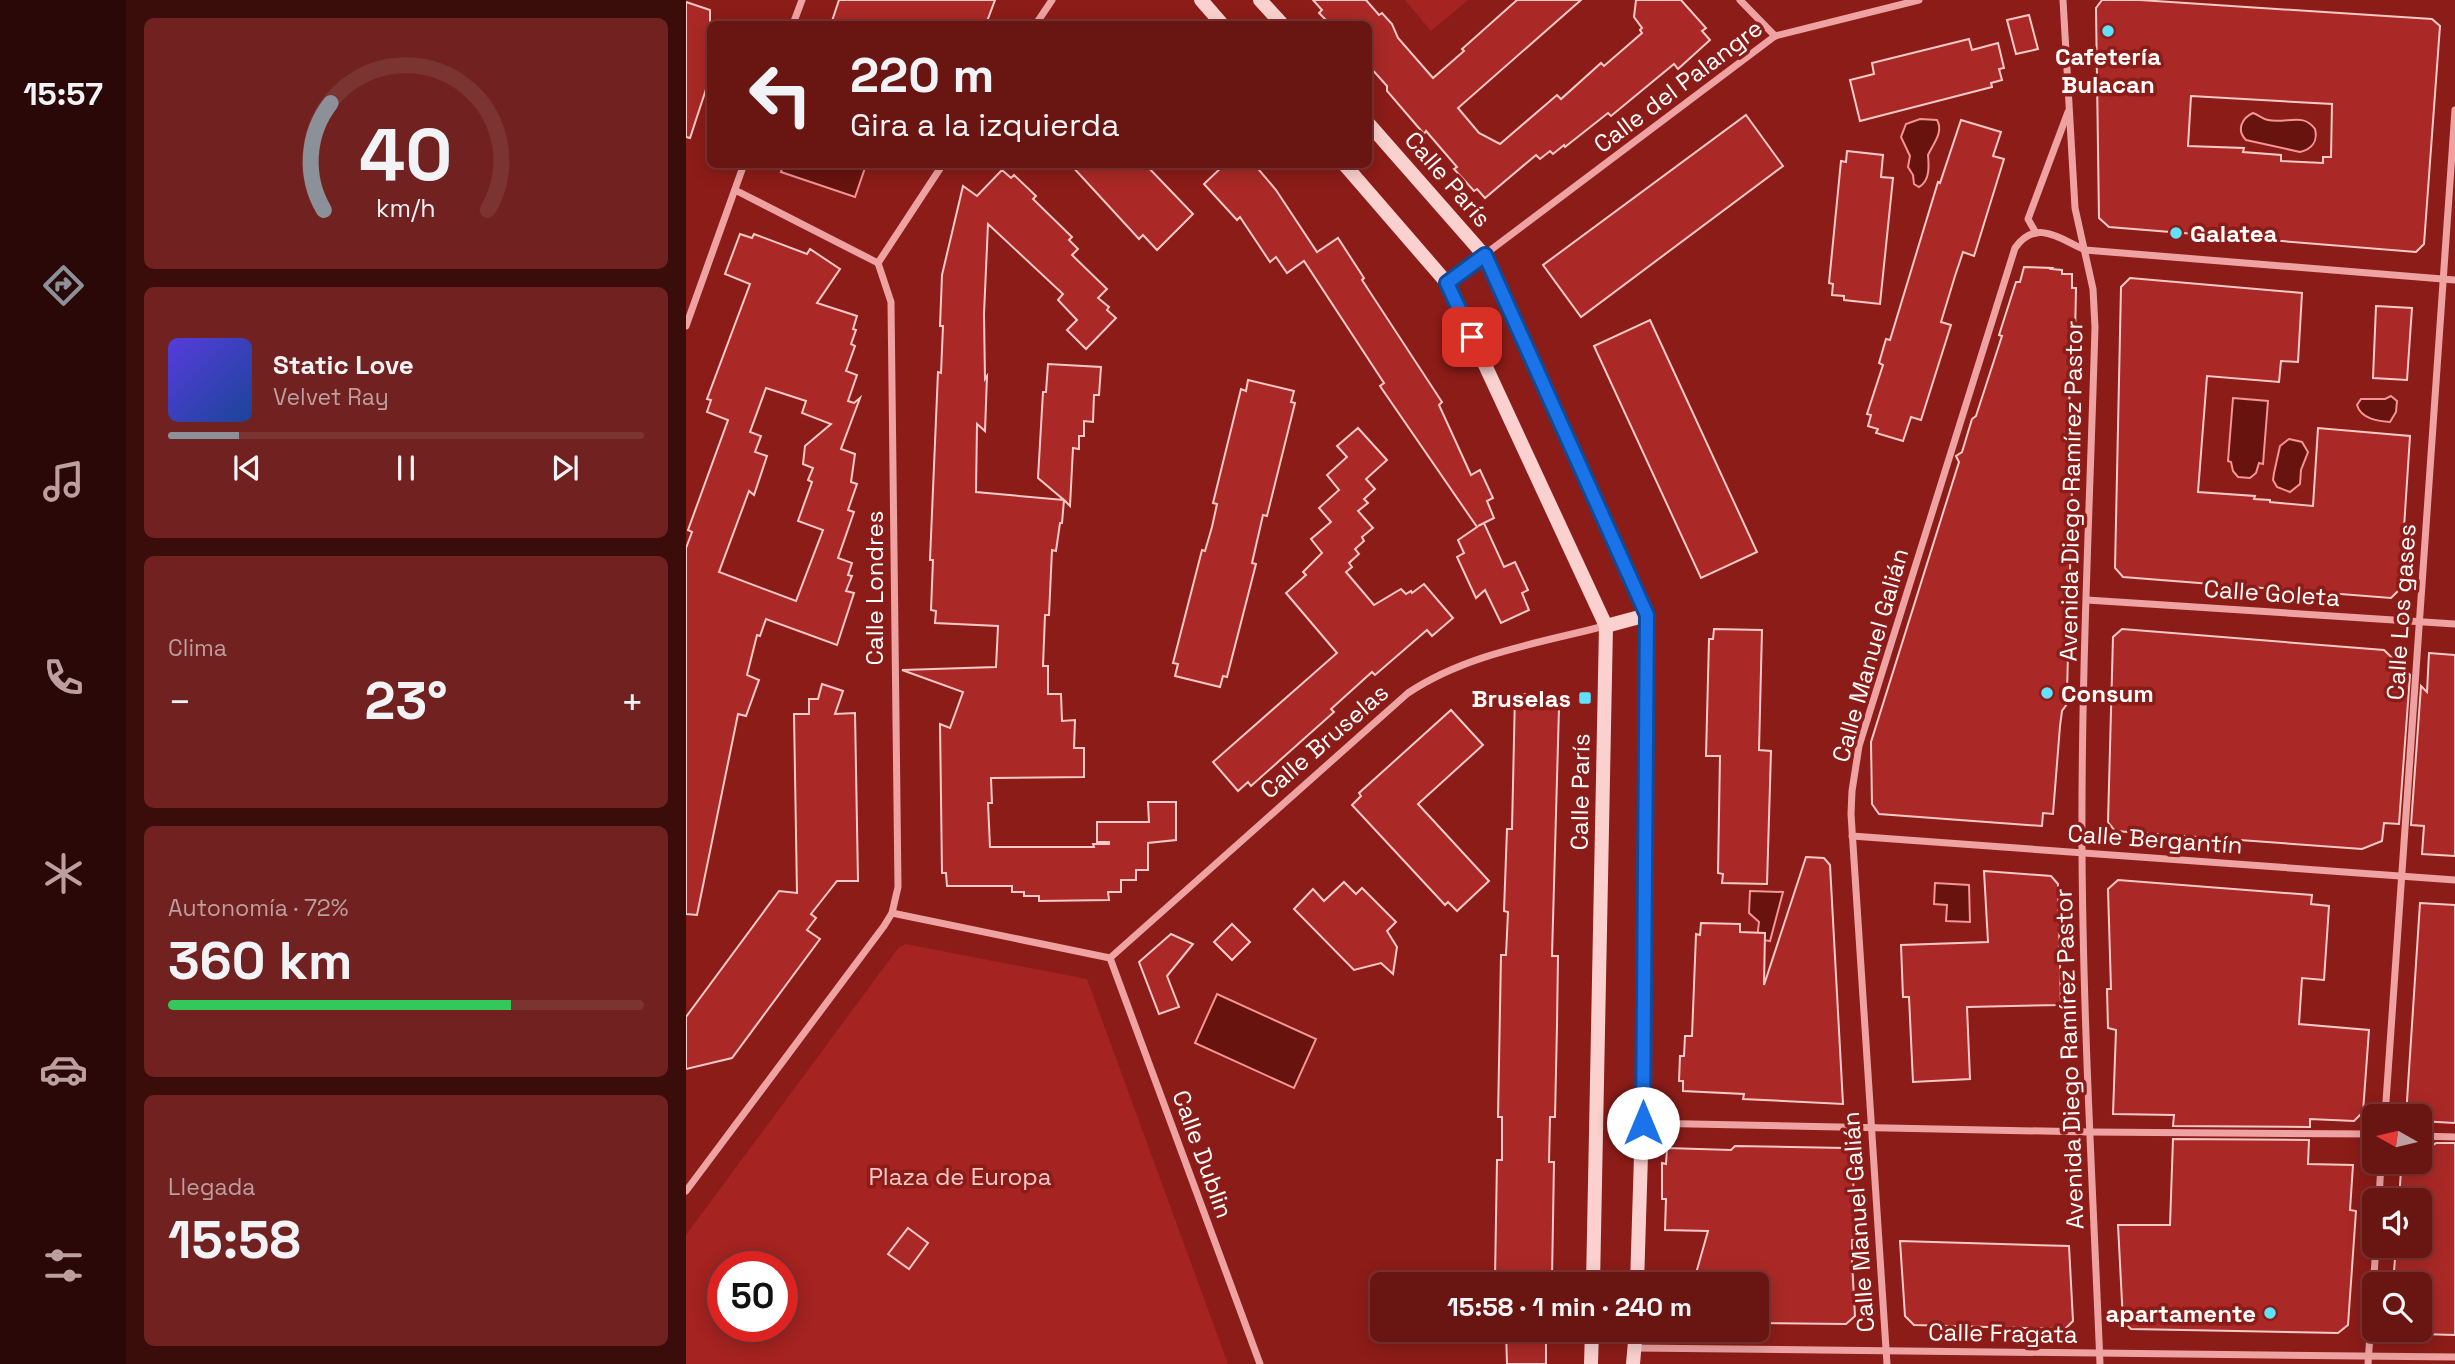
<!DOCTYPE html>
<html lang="es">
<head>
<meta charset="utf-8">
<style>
	:root { --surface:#691512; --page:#712220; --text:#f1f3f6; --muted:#bd9f9f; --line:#7c3432; --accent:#8c9099 }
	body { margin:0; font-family:"Space Grotesk",sans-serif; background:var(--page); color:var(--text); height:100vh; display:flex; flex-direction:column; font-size:26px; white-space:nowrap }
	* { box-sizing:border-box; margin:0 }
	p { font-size:23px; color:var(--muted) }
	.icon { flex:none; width:38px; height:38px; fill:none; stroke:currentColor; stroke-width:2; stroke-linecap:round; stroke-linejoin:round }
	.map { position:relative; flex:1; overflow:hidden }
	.details { display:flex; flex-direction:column; gap:18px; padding:18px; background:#3a0c0a; width:560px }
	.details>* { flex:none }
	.guide { position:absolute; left:21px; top:21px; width:665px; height:147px; border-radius:10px; box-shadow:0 4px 18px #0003,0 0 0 2px var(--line); background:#691512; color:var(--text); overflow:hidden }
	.needle { width:46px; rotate:278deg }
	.controls { position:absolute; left:1676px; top:1104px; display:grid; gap:14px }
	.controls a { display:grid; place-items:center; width:70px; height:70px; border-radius:10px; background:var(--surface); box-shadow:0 4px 18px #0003,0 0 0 2px var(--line); font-size:35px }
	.speed { position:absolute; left:21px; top:1251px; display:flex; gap:14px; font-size:35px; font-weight:700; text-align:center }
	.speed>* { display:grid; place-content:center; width:91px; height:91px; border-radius:50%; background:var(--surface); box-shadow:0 4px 18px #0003,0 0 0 2px var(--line); line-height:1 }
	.speed .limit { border:10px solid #d22; background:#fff; color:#111 }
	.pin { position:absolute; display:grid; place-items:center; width:60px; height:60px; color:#fff; margin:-30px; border-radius:14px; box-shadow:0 4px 10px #0006 }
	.me { position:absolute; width:77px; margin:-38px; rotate:0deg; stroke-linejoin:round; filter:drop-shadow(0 0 5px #0008) }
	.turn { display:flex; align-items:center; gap:24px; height:147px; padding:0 28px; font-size:32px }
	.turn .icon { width:91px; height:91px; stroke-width:2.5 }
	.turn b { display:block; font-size:49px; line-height:60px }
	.big { font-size:52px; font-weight:700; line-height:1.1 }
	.details .tile { flex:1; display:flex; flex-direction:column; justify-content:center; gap:10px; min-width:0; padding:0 24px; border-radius:10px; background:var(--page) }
	.details .dial { align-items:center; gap:0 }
	.dial svg { height:182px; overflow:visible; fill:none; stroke:var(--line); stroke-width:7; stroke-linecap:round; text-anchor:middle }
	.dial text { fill:var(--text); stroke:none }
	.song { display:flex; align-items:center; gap:21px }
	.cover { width:84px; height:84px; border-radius:10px; background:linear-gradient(135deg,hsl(250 70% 55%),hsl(220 70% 35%)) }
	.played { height:7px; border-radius:4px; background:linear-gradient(90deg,var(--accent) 15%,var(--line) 15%) }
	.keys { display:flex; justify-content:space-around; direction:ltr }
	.heat { display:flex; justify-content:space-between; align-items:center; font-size:38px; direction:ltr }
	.charge { height:10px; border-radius:5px; background:linear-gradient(90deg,#34c759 72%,var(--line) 0) }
	.trip { position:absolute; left:684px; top:1272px; width:399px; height:70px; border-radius:10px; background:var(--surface); box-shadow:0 4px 18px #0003,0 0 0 2px var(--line); font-weight:700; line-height:70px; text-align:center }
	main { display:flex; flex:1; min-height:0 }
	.menu { display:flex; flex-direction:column; width:126px; justify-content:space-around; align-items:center; background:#2a0807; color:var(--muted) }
	.menu .icon { width:49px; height:49px }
	.menu .current { color:var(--accent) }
	.menu b { font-size:32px; color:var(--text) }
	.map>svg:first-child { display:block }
	.green { fill:#a52320; fill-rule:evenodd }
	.water { fill:#69130f; stroke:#f19595; stroke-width:2 }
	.building { fill:#aa2926; stroke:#fac9c8; stroke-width:2; fill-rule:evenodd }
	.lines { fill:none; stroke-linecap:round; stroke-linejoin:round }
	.minor { stroke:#eea3a2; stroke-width:7 }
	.secondary { stroke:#fad1cf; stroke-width:14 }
	.route-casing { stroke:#114b97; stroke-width:18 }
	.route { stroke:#1a73e8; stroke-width:12 }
	.poi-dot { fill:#5fe2ff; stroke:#8c1c18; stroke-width:2.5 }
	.labels { text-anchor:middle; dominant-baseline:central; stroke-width:7; stroke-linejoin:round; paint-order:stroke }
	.poi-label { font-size:24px; font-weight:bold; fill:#fff; stroke:#8c1c18; text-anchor:start }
	.street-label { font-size:24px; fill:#fff; stroke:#8c1c18 }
	.park-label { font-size:24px; fill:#fac9c8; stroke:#8c1c18 }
</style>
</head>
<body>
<main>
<nav class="menu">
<b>15:57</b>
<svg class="icon current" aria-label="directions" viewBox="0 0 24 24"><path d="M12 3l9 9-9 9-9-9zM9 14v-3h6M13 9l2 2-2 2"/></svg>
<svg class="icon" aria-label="music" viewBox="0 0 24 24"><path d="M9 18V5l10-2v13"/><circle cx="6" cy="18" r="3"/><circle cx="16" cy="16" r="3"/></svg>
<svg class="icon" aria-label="phone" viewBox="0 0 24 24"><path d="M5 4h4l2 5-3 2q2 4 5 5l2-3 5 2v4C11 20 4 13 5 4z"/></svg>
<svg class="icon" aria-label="climate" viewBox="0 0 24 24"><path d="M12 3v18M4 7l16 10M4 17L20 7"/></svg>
<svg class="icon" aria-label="car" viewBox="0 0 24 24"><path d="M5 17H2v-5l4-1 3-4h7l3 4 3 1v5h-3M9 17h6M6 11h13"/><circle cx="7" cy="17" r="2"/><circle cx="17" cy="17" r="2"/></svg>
<svg class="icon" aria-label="filters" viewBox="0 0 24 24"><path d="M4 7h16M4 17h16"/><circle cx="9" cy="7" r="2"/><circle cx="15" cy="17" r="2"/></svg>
</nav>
<section class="details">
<div class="tile dial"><svg viewBox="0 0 100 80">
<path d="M14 69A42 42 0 1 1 86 69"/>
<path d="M14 69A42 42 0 0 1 17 22" stroke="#8c9099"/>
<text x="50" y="56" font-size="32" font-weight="700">40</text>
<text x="50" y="72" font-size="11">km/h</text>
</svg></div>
<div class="tile">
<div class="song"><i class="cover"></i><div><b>Static Love</b><p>Velvet Ray</p></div></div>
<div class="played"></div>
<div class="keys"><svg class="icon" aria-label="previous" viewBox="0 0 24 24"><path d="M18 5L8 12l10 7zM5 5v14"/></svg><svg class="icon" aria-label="pause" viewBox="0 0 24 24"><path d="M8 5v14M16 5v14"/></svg><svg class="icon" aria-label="next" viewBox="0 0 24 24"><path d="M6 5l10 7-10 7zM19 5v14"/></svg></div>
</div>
<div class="tile"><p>Clima</p>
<div class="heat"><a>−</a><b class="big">23°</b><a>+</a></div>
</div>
<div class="tile"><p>Autonomía · 72%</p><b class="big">360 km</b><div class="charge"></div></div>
<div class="tile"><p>Llegada</p><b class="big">15:58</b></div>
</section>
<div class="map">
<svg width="1769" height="1364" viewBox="0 0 1769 1364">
	<rect width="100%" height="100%" fill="#8c1c18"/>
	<!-- green -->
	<g class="green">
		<path d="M719,0H782L745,31Z"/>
		<path d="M220,944L401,979L542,1364H0V1235L213,947ZM37,1267H96V1326H37Z"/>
	</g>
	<!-- water -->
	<g class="water">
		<path d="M1567,113C1573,115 1576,119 1582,120C1600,124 1617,112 1629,129C1632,141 1626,149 1614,152L1560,140C1550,130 1556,118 1567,113Z"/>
		<path d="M1234,119L1251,120C1258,132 1247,144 1242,155C1243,166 1244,181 1233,187L1228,184L1227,175L1222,167L1224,156L1215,137L1220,124Z"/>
		<path d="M97,165V164L180,165L169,197L95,172Z"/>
		<path d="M1705,396L1711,401L1710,412L1704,422C1692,421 1675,419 1671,405L1675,399H1699Z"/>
		<path d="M1547,398L1582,401L1577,464L1573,463L1570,473L1564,478L1552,477L1547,471L1545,462L1542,461Z"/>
		<path d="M1603,439L1616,442L1622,452L1615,470L1614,484L1604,492L1591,487L1587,480L1588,473L1594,446Z"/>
		<path d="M1249,883L1283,885L1284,922L1260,921L1261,905L1248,904Z"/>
		<path d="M1064,891L1097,892L1084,941L1071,939L1073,922L1063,913Z"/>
		<path d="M531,994L630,1039L608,1088L509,1043Z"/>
	</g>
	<!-- building -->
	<g class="building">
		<path d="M153,0H309L300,24H145Z"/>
		<path d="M627,0H680L693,15L696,13L706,24L712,38L747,78L778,51L776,49L831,0H895L772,108L793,133L814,144L871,95L875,99L915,63L918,66L956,33L954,30L956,28L948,17L950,0H995L1020,28L1016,31L1024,40L992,69L988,64L925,116L922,113L879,147L878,145L867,154L864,151L854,159L850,155L799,198L791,189L788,191L768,169L771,167L740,131L738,134L701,91V86L682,65L683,24H644L633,13L636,10Z"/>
		<path d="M1416,0H1454L1746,19L1754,26L1738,244L1730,252L1423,227L1413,218L1410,8ZM1505,96L1646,104L1645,157H1637V163L1595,161V155L1557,152L1558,148L1502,146Z"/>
		<path d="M0,2L24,10V77L4,138L0,137Z"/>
		<path d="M1343,15L1352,49L1330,54L1321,20Z"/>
		<path d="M1283,39L1286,50L1312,43L1318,68L1313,69L1316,80L1305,83L1306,87L1174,121L1164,80L1188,74L1186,63Z"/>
		<path d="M1060,115L1097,166L895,317L857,265Z"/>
		<path d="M1275,120L1315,132L1307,156L1318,159L1288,256L1277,252L1269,276L1255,322L1265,325L1235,420L1225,417L1217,441L1190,433L1192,429L1182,426L1185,415L1181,414L1197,365L1193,363L1200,339L1204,340L1252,182L1254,183Z"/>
		<path d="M1161,151L1197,155L1195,177L1207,178L1194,304L1158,300V296L1146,295L1147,284L1143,283L1155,161L1160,162Z"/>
		<path d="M384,164H459L507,214L471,250L457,235L453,239Z"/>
		<path d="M539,164H568L590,190L631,252L652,238L678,278L676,280L756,402L753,405L785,475L794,470L807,498L801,501L808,518L792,526L798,523L818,567L829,562L842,590L836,593L843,610L815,623L799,590L790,598L771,557L778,553L772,540L791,527L694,386L698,383L618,261L601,273L590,257L584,262L554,217L551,220L518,184Z"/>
		<path d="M316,170L325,178L328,175L350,196L347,199L386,237L383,240L392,249L386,255L421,289L412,298L423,307L421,310L430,318L400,349L381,330L391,320L372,300L377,294L302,224L298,314L299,379L301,376L299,431L291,424L290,492L378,500L352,478L357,392H360L362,364L415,367L413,395H408L407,422L398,421V436H393V449L387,448L384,506L378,500L376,523H374L370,551L366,550L363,615H359L357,666H362V694H375L376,721L389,720L388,748H398V777L305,778L306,803H302L304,847H408L407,844H423V842H411V822H463L462,802H490V840L462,843V870H450V880H435V892H422L423,900L353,901V896H338V892H326V886H261L260,873H256L254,724L264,728L277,692L216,670L310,667L312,626L249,623L250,611L245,610L247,560H244L252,372L255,373L257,326H254L256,275L277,186L291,196Z"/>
		<path d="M54,234L66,238L68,234L121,254L124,249L154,269L131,303L171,316L167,329L170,330L165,344L169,346L160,371L171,375L162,401L168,403L174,398L155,449L169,454L165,482L171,484L162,510L168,512L152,558L166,563L162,575L166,576L160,591L168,593L151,645L80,619L74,636L71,635L61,675L73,680L60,716L52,714L11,915L0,914V548L6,532L2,530L42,420L21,412L25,400L21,399L64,284L39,274ZM80,388L120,401L116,413L145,424L119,446L117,464L127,468L122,480L126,482L112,521L137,530L110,601L33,572L63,491L68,495L81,456L69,452L75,436L64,432Z"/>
		<path d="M1338,267L1366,268L1365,269L1376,270V274H1386V288H1390L1389,338H1385L1383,414V423L1387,428L1384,487H1386L1381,694V704L1376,711L1374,726L1367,814L1357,813L1356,826L1193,814L1186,804L1185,742L1273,462L1270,456L1276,452L1286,419L1290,416L1316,336L1313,335L1330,282H1334Z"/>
		<path d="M1444,278L1616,293L1612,362L1595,361L1593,382L1521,376L1512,492L1569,496L1568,499L1584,500V502L1627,506L1632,428L1724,436L1714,589L1705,598L1437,577L1429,568L1435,287Z"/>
		<path d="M1690,306L1726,308L1721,380L1687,378Z"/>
		<path d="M964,320L1071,552L1015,578L908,346Z"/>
		<path d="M562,380L608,391L605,402L609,403L581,516L577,515L566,563L570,564L541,677L537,676L534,687L489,676L492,664L487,663L516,550L519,551L526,527L531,504L527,503L555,389L560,391Z"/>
		<path d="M672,428L701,460L680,479L689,489L678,499L682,503L672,511L687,528L676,537L678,541L669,549L673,554L663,563L666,567L660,572L688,605L715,589L720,594L725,591L726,593L738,584L767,618L746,636L741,630L689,675L686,672L645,709L648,712L565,786L562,782L552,791L527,762L651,653L600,593L620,575L617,572L636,553L625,539L645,522L633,508L653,490L641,475L661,457L651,446Z"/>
		<path d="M1028,629L1076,630L1073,750L1085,751L1081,884L1036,883L1037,874L1032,873L1034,756H1020L1023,639H1027Z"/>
		<path d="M1436,629L1698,650L1724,675L1713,824L1698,823L1696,841L1676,849L1429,831L1422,822L1427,637Z"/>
		<path d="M1743,653L1769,655V856L1736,854L1738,826L1725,825L1735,686L1741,692Z"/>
		<path d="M136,684L157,691L149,714L169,713L172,881H151L125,914L130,918L121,930L134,939L46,1058L0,1069V1017L93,891L111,893L108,714H123V699H132Z"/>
		<path d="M829,694L868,695L867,708H873L866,956H872L871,1025L869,1117H864L863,1162H868L866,1279H861V1284H813V1278H809L811,1160H816V1117H812L815,955H820L822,912L818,911L821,829H826Z"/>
		<path d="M765,710L797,745L732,804L803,881L771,911L762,902L759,905L666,805L675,796L673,793Z"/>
		<path d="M1120,857L1138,858L1144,865L1157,1104L1057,1099L1058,1094L997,1091V1081H993L994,1056H998L999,1036H1006L1010,934L1014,935L1015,923L1054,924V932L1079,933L1078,985Z"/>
		<path d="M1298,871L1365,876L1372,884L1375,1005L1281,1007L1284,1079L1227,1082L1223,997H1217L1215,945L1302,942Z"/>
		<path d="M1432,880L1626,895L1625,904L1643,906L1638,980L1616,978L1613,1024L1683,1030L1677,1112L1668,1121L1624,1119V1127L1487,1126L1488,1115L1427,1114L1430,1030L1422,1028L1421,989H1425L1422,889Z"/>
		<path d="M658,882L670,894L676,888L710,922L701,931L711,947L707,974L695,963L668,970L608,909L627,889L638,901Z"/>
		<path d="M1734,903L1769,905V1123L1734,1121V1116H1720Z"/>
		<path d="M546,924L564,942L546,960L528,942Z"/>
		<path d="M485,934L507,944L481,976L493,1007L473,1014L453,962Z"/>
		<path d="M1487,1139L1623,1140L1622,1164L1667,1165L1664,1210L1670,1211L1662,1325L1652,1333L1445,1329L1437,1321L1432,1225H1484Z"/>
		<path d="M1750,1143H1769V1335L1734,1334V1284H1707L1710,1246H1734V1200H1713L1715,1170L1725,1162H1734V1155Z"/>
		<path d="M1049,1146L1159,1148L1166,1155L1170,1240H1166V1262L1169,1316L1160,1324L1071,1323V1284H1007L1022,1231L979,1230L980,1199H976V1163L980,1164L981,1148L1045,1150Z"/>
		<path d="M222,1228L242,1243L223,1269L202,1254Z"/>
		<path d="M1214,1241L1383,1246L1387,1321L1379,1329L1228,1325L1219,1316Z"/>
		<path d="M820,1330H860V1364H821Z"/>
	</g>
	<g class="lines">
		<!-- minor -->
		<g class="minor">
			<path d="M1054,0L1089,36"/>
			<path d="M1377,0L1389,208L1407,289L1409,327C1404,501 1395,676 1396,851C1397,1022 1407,1193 1414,1364"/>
			<path d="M107,24L116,0"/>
			<path d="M350,24L366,0"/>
			<path d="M1350,233L1342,219L1382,112"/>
			<path d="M798,255L1089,36L1233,0"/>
			<path d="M192,263L257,164"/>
			<path d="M0,326L58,164"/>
			<path d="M1401,600L1769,624"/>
			<path d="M1166,836L1769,880"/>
			<path d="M206,913L424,958"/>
			<path d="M424,958L722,693C780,654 853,643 919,626"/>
			<path d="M424,958L574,1364"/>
			<path d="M1699,1116L1769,110"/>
			<path d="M956,1123L1403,1132L1689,1134"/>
			<path d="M1734,1136L1769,1137"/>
			<path d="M0,1191L198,926L206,913L212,887L205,302L192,263L49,190"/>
			<path d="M1693,1200L1695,1162"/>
			<path d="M948,1348L1769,1357"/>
			<path d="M1201,1364L1165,814L1166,791L1173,746L1329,248C1350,218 1374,239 1399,250L1769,280"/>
			<path d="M1682,1364L1690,1246"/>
		</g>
		<!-- secondary -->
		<g class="secondary">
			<path d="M515,0L536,24"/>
			<path d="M574,0L596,24"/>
			<path d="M682,123L798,255L961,615L956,1123L951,1284"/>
			<path d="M658,164L761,283L920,626L907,1284"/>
			<path d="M761,283L798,255"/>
			<path d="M920,626L961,615"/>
			<path d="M906,1332H950"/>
			<path d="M905,1364L906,1330"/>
			<path d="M947,1364L950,1330"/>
		</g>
	</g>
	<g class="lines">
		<defs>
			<path id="route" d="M786,337L761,283L799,255L961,615L957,1123"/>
		</defs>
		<!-- route casing -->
		<use href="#route" class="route-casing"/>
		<!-- route -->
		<use href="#route" class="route"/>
	</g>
	<!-- markers -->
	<g class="poi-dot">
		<circle cx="1422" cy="31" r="7"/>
		<circle cx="1490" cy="233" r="7"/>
		<circle cx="1361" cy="693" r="7"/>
		<rect x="892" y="691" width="14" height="14" rx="3.5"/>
		<circle cx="1584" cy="1313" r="7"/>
	</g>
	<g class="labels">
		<!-- poi labels -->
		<g class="poi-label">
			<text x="1422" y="56" text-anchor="middle">Cafetería<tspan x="1422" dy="28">Bulacan</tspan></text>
			<text x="1504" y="233">Galatea</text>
			<text x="1375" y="693">Consum</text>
			<text x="885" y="698" text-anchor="end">Bruselas</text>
			<text x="1570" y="1313" text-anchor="end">apartamente</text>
		</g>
		<!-- street labels -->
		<g class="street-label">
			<text transform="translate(992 86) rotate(-37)">Calle del Palangre</text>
			<text transform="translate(762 179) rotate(49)">Calle París</text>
			<text transform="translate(1385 491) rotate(-89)">Avenida Diego Ramírez Pastor</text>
			<text transform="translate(188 588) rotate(-90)">Calle Londres</text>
			<text transform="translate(1586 593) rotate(4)">Calle Goleta</text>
			<text transform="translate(1715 612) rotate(-86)">Calle Los gases</text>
			<text transform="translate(1184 655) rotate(-74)">Calle Manuel Galián</text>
			<text transform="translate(638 741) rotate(-41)">Calle Bruselas</text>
			<text transform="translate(894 792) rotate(-89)">Calle París</text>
			<text transform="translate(1469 839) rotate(4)">Calle Bergantín</text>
			<text transform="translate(1383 1059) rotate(-92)">Avenida Diego Ramírez Pastor</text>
			<text transform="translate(517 1154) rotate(70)">Calle Dublin</text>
			<text transform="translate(1172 1222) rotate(-94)">Calle Manuel Galián</text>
			<text transform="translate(1317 1333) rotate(1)">Calle Fragata</text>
		</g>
		<!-- park labels -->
		<g class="park-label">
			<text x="274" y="1176">Plaza de Europa</text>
		</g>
	</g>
</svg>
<div class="controls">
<a><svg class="needle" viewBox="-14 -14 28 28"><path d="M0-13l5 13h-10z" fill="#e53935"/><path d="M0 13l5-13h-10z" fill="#bd9f9f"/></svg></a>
<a><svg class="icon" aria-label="sound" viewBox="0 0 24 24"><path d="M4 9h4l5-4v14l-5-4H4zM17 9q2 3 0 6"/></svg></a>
<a><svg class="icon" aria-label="search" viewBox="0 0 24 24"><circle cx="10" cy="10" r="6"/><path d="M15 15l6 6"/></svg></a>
</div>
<div class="speed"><div class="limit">50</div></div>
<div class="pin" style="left:786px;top:337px;background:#d93025"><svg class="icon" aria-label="arrive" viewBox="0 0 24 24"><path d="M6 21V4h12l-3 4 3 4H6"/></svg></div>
<svg class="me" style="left:957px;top:1123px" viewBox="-20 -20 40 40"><circle r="19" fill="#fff"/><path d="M0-13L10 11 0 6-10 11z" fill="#1a73e8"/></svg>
<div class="trip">15:58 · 1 min · 240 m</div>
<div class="guide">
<div class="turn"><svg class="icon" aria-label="left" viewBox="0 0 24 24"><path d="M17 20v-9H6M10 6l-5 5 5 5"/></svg><div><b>220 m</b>Gira a la izquierda</div></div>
</div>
</div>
</main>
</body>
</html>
